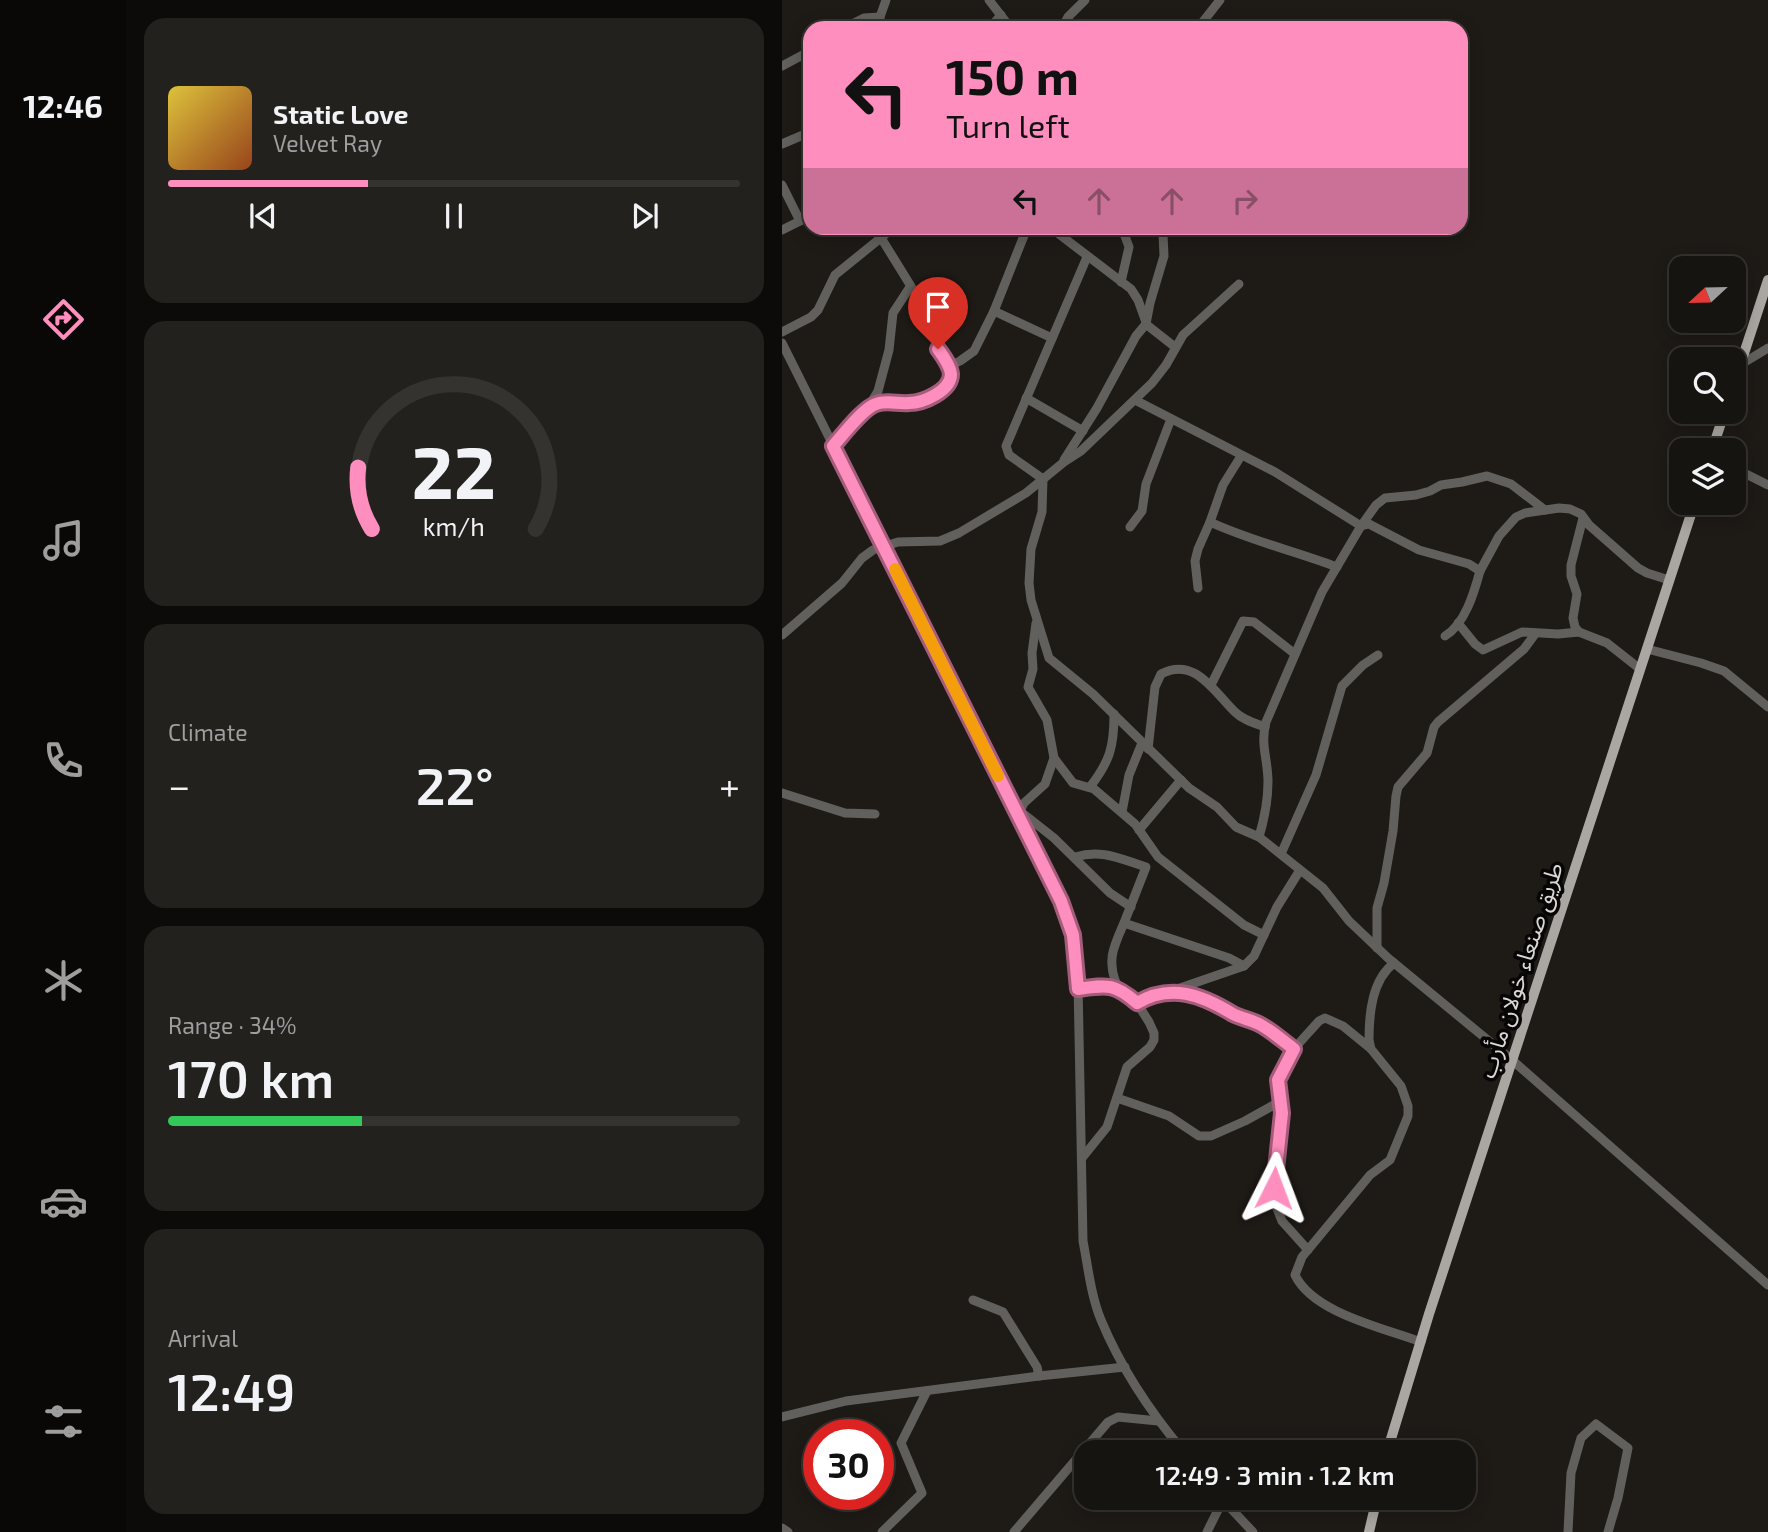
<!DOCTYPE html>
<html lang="en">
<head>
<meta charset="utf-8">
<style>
	:root { --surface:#161410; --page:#23211e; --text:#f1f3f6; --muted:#9e9e9f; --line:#353330; --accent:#fe8ebd }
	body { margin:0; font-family:"Exo 2","Noto Sans Arabic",sans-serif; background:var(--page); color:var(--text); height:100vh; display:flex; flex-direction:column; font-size:26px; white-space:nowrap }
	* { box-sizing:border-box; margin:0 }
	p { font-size:23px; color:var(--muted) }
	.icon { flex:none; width:38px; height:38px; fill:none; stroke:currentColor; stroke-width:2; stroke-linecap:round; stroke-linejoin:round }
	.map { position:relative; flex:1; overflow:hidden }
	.panel { display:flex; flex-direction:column; gap:18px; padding:18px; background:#0c0b09; width:656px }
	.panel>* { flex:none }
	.top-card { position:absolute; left:21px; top:21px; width:665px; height:214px; border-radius:21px; box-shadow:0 4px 18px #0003,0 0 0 2px var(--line); background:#fe8ebd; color:#111; overflow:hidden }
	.needle { width:46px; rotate:248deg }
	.buttons { position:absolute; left:887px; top:256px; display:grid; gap:14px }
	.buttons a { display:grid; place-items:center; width:77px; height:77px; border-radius:14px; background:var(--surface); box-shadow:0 4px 18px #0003,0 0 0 2px var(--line); font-size:35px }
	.speed { position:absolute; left:21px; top:1419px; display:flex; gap:14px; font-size:35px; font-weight:700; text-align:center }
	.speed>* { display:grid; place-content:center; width:91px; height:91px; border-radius:50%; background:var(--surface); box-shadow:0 4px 18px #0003,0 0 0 2px var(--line); line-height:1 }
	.speed .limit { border:10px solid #d22; background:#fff; color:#111 }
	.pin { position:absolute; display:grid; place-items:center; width:60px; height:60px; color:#fff; margin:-72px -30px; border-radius:50% 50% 50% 0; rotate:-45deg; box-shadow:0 0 7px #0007 }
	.pin .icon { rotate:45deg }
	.me { position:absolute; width:77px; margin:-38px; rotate:3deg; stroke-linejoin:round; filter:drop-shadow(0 0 5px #0008) }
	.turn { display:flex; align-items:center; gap:24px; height:147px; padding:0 28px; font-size:32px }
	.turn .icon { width:91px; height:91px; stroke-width:2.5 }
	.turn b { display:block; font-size:49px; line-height:60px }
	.lanes { display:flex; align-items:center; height:66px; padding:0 28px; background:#0003; justify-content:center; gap:35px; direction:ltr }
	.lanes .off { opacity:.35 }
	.big { font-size:52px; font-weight:600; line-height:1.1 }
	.panel .tile { flex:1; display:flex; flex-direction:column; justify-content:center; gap:10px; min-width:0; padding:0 24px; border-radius:21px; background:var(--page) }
	.panel .dial { align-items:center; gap:0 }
	.dial svg { height:182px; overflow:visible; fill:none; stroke:var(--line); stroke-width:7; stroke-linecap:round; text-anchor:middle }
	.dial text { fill:var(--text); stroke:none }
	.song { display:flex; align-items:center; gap:21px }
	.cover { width:84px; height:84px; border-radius:10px; background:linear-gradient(135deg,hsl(50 70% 55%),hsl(20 70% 35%)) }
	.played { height:7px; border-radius:4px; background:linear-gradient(90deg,var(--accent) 35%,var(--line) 35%) }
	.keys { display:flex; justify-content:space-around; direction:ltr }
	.heat { display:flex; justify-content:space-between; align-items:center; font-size:38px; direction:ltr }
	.charge { height:10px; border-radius:5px; background:linear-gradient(90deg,#34c759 34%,var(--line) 0) }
	.trip { position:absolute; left:292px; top:1440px; width:402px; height:70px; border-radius:21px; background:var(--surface); box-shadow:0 4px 18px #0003,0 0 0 2px var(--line); font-weight:600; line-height:70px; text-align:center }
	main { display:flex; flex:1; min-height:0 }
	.tab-bar { display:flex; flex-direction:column; width:126px; justify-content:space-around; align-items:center; background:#090806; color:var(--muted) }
	.tab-bar .icon { width:49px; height:49px }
	.tab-bar .active { color:var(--accent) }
	.tab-bar b { font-size:32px; color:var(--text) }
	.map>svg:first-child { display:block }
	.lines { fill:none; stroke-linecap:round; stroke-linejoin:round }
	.minor { stroke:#61605d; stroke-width:9 }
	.major { stroke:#aaa6a1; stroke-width:10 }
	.route-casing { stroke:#a55c7b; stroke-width:18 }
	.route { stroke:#fe8ebd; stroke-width:12 }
	.slow { stroke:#f59e0b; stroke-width:12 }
	.labels { text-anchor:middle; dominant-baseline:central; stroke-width:7; stroke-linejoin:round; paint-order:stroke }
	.street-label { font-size:23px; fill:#dad7d4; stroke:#070505 }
</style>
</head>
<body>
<main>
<nav class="tab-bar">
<b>12:46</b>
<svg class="icon active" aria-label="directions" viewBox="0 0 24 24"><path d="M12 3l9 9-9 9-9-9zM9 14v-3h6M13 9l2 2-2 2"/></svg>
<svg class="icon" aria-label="music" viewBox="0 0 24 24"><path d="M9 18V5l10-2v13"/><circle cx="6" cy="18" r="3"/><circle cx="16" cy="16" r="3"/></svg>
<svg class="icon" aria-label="phone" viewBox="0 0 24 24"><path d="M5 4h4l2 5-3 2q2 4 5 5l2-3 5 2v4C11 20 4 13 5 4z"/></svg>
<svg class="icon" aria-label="climate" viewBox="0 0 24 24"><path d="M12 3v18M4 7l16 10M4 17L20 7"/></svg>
<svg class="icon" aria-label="car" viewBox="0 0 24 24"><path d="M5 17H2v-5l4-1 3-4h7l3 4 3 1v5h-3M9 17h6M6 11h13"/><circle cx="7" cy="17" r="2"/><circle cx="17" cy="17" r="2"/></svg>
<svg class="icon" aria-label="filters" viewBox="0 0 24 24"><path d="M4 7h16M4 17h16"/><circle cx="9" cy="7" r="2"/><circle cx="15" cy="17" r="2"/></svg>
</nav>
<section class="panel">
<div class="tile">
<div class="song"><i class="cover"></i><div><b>Static Love</b><p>Velvet Ray</p></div></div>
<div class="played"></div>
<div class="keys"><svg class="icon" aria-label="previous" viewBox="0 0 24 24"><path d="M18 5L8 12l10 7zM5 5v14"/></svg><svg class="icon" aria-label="pause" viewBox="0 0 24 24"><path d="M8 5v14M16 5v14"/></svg><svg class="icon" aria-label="next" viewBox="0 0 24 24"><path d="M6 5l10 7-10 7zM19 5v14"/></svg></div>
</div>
<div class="tile dial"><svg viewBox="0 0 100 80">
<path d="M14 69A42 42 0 1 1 86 69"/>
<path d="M14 69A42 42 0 0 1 8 42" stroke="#fe8ebd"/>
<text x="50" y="56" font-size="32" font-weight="700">22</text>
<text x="50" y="72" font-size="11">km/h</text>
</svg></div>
<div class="tile"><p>Climate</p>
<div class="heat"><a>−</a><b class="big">22°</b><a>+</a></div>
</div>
<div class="tile"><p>Range · 34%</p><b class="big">170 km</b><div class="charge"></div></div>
<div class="tile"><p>Arrival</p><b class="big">12:49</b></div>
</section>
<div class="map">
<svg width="986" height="1532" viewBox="0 0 986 1532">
	<rect width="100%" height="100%" fill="#1e1a16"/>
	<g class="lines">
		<!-- minor -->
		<g class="minor">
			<path d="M207,0L224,22L232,28"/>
			<path d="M62,28L82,18L98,17"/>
			<path d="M98,28V17L104,0"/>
			<path d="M208,28L219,15"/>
			<path d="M280,28L286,17L303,0"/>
			<path d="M416,28L438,0"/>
			<path d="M0,66L28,51"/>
			<path d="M0,144L28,132"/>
			<path d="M0,185L18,221L0,230"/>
			<path d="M18,221L28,216"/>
			<path d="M269,228L349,289L356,300L365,325L393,347"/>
			<path d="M305,257L224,446L227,455L261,479L260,512L249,549L247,583L249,600L267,658L311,694L407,788L435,807L454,827L477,837"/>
			<path d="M339,282L347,247L340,228"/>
			<path d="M212,311L270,338"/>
			<path d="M0,332L29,317L36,310L53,275L111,228"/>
			<path d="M0,343L279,901L291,935L296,983L301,1241C306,1267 309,1296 319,1320C339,1368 369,1413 402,1452"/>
			<path d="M958,365L986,348"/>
			<path d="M167,366L178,361L192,351L212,311L245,228"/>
			<path d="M244,398L301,431"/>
			<path d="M353,400L493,472L579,526L594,505L603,498L634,495L648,491L659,485L680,482L705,476L729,484L763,510"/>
			<path d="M87,406L96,391L107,350L111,313L128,287"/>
			<path d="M51,446L86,407L102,402H139L160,389L167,381L169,374L167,366L156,349L151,322L93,228"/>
			<path d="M282,460L315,408L354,336L364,324L368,303L382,256L381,234L377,228"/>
			<path d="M952,468L986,485"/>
			<path d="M801,518L789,565V576L795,594L791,618L793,627L797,632L825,643L858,669"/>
			<path d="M428,522C469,541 513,551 555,567"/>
			<path d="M348,527L360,511L364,484L389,419"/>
			<path d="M887,580L865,573L856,568L807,525L799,514L788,509L777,508L743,513L734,517L717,536L698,571L687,564L637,550L587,524L579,526L540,592L484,722C478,745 486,759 486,782C486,799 482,820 477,837L541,888L567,921L606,958L730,1060L986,1285"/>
			<path d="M416,588L413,561L416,549L428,522L441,485L459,456"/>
			<path d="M254,623L250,653L251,669L246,687L265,720L272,758L291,783L312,789L353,824L376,857L462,925L482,935"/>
			<path d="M676,623L693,644L701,650L740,632L776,634L797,632"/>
			<path d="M0,635L60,583L80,558L91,550L116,542L158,541L177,533L244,493L282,462L299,451L370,383L384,365L401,335L457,284"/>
			<path d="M663,636C683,624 692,593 698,571"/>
			<path d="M865,649L919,663L942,671L986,707"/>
			<path d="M429,685L461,621L472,622L513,654"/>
			<path d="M366,749L373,687L379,674C413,656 432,692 453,712C461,720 472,723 483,727"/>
			<path d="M308,787C328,761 332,747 332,714"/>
			<path d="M0,793L63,813L93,814"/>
			<path d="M234,808L272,838L328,893L349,907"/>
			<path d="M238,811L242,803L263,784L272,758"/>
			<path d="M340,812L347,775L360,743"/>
			<path d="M357,830L399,780"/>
			<path d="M499,854L534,775L560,686L581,665L596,655"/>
			<path d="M293,857C321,849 338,859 364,867L342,923"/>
			<path d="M595,948V908L602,883L611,831L614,796L616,787L645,753L652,727L656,722L742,649L753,634"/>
			<path d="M612,963C590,980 587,1013 587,1040L589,1049L619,1086L626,1106V1116L608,1160L588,1175L520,1257L513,1275C531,1313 602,1328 639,1342"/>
			<path d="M336,988C324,961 331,948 342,923L447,958L462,966"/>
			<path d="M296,989C325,985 332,983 355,1003C389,982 420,995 451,1014C459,1018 469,1020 477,1024C489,1031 501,1041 512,1049"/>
			<path d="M395,989L462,966L472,956L495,907L518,870"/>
			<path d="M335,1098L387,1116L417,1136H429L463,1121L499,1101"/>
			<path d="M300,1158L325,1127L345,1067L368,1047L372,1040V1033L367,1022L355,1003"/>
			<path d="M526,1250L500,1221L494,1206L493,1165L500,1113L496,1080L509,1052L537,1021L543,1018L561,1026L588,1048"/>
			<path d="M191,1300L221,1312L255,1367L257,1376"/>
			<path d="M0,1417L64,1401L257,1376L343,1367"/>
			<path d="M439,1498L471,1532"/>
			<path d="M0,1528L6,1532"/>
			<path d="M100,1532L140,1493L119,1443L145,1391"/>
			<path d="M232,1532L326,1422L336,1417L376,1421"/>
			<path d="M425,1532L441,1500"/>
			<path d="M786,1532L789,1473L799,1438L814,1424L846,1448L836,1498L826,1532"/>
		</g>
		<!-- major -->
		<g class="major">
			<path d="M952,384L986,280"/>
			<path d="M930,450L943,411"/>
			<path d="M605,1452L647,1314L913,502"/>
			<path d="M587,1532L595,1498"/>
		</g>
	</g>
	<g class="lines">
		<defs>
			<path id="route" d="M156,349C161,356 168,365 169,374C169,391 141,403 127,403C116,404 104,400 94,404C81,408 61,435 51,446L279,901L291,935L296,989C325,985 332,983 355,1003C389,983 420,995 451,1014C459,1018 469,1020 477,1024C489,1030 501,1041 512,1049L496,1080L500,1113L492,1188"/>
		</defs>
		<!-- route casing -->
		<use href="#route" class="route-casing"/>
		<!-- route -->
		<use href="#route" class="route"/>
		<!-- slow -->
		<path class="slow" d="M113,569L216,776"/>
	</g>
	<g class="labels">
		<!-- street labels -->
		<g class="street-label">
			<text transform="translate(738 970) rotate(-72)">طريق صنعاء خولان مأرب</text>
		</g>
	</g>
</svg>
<div class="buttons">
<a><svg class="needle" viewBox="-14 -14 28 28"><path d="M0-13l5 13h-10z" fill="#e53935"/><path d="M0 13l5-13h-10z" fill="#9e9e9f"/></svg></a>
<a><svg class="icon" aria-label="search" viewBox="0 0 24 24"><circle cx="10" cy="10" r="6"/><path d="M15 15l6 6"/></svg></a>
<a><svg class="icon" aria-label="layers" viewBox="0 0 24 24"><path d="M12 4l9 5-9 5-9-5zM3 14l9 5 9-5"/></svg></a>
</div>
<div class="speed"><div class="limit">30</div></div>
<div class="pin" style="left:156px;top:349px;background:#d93025"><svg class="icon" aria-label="arrive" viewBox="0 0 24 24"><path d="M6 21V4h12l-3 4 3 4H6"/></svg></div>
<svg class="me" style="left:492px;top:1188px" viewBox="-20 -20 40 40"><path d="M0-17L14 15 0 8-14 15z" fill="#fe8ebd" stroke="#fff" stroke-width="4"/></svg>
<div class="trip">12:49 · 3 min · 1.2 km</div>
<div class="top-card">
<div class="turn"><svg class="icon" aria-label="left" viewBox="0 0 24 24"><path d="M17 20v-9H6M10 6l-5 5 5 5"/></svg><div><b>150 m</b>Turn left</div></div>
<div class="lanes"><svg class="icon" aria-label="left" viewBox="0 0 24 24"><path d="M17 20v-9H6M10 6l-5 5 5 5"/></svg><svg class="icon off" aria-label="ahead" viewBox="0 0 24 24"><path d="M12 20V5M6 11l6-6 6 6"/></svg><svg class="icon off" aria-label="ahead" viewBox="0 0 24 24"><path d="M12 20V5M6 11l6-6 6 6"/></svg><svg class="icon off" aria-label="right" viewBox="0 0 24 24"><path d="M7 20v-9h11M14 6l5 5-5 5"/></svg></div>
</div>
</div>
</main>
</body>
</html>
